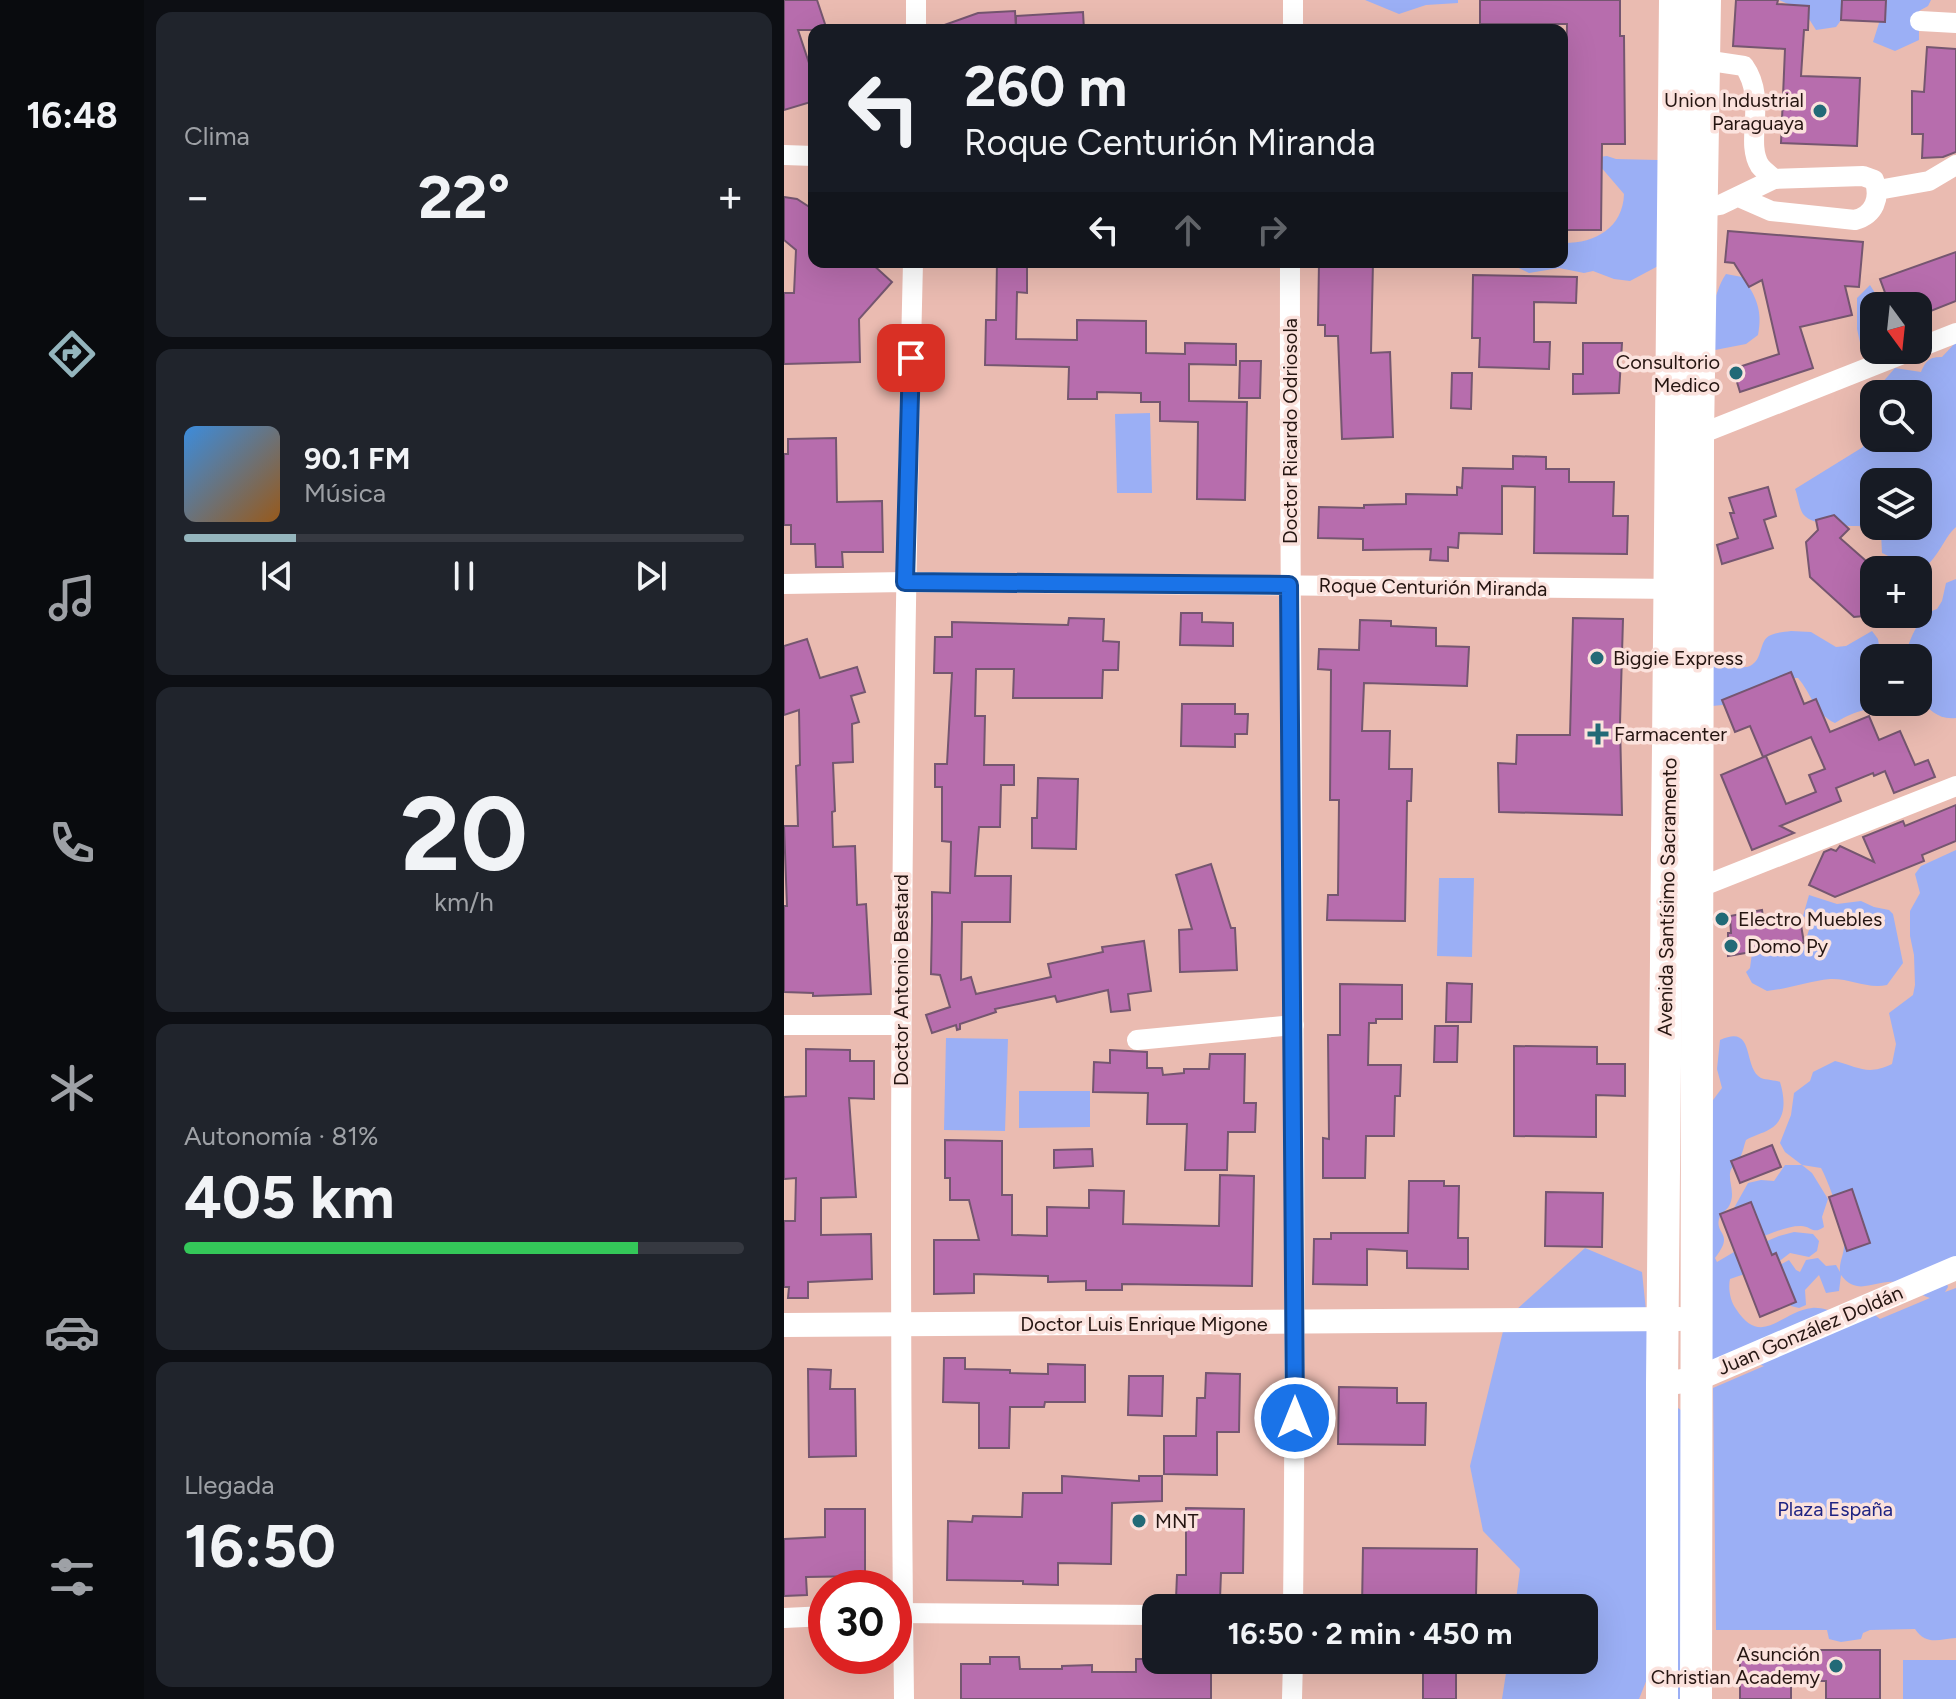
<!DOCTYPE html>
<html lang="es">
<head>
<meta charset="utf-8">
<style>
	:root { --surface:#171b24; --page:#20242c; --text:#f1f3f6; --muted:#9ea1a6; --line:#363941; --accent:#94b5bd }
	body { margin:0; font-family:Figtree,sans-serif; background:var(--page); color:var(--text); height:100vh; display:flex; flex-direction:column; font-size:30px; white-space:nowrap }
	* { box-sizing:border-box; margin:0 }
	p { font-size:26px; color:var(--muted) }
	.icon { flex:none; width:44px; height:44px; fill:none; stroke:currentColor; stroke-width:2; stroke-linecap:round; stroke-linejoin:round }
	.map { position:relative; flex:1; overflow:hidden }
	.side { display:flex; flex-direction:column; gap:12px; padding:12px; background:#0d0f14; width:640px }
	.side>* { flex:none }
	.guide { position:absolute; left:24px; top:24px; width:760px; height:244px; border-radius:16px; box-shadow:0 8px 32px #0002; background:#171b24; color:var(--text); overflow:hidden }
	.needle { width:52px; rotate:165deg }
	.fabs { position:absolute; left:1076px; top:292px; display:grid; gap:16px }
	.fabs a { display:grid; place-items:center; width:72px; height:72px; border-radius:16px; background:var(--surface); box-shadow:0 8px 32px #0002; font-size:40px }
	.speed { position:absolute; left:24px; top:1570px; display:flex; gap:16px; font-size:40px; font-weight:700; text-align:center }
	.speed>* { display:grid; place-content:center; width:104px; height:104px; border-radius:50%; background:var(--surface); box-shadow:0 8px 32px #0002; line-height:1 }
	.speed .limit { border:12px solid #d22; background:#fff; color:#111 }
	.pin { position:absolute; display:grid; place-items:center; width:68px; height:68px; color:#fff; margin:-34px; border-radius:16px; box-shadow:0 4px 12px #0006 }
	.me { position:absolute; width:88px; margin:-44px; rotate:0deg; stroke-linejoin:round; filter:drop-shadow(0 0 6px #0008) }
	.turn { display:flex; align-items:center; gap:28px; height:168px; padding:0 24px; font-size:36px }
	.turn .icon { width:104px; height:104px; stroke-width:2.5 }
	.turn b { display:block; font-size:56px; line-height:68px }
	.lanes { display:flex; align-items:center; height:76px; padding:0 24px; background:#0003; justify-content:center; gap:40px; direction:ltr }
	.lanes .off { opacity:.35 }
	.big { font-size:60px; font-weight:700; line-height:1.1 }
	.side .card { flex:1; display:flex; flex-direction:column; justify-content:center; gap:12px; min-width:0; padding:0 28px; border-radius:16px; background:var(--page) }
	.side .dial { align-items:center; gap:0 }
	.dial b { font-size:104px; line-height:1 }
	.song { display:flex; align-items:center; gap:24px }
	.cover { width:96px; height:96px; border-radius:12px; background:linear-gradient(135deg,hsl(210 70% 55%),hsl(30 70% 35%)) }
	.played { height:8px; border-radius:4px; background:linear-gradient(90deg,var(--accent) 20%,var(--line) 20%) }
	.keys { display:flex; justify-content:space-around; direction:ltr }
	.heat { display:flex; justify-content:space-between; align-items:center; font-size:44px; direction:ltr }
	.charge { height:12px; border-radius:6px; background:linear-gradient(90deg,#34c759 81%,var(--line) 0) }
	.trip { position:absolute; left:358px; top:1594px; width:456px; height:80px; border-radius:16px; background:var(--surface); box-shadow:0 8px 32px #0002; font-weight:700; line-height:80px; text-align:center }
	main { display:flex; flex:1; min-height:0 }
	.dock { display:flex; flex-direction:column; width:144px; justify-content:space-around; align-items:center; background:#090b0e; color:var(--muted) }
	.dock .icon { width:56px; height:56px }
	.dock .selected { color:var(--accent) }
	.dock b { font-size:36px; color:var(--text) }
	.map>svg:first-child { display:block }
	.green { fill:#9baff5; fill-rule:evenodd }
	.building { fill:#b76dad; stroke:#755670; stroke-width:2 }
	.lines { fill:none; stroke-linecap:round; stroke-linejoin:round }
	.minor { stroke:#fff; stroke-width:20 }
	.tertiary { stroke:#fff; stroke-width:24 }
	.primary { stroke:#fff; stroke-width:32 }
	.route-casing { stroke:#114b97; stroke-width:20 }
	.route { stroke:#1a73e8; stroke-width:14 }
	.poi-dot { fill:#226a77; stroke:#fbe2dd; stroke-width:3 }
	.labels { text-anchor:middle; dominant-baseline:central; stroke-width:7; stroke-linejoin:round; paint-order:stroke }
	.poi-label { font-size:20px; fill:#251511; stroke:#fbe2dd; text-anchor:start }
	.street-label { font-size:20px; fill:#251511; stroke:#fbe2dd }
	.park-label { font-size:20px; fill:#1f2483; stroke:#fbe2dd }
</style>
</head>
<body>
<main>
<nav class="dock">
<b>16:48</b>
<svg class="icon selected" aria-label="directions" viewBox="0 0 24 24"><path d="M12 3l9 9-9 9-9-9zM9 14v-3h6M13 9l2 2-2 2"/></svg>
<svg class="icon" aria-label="music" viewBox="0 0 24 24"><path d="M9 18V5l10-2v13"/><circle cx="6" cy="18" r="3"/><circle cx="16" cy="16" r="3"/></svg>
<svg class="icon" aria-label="phone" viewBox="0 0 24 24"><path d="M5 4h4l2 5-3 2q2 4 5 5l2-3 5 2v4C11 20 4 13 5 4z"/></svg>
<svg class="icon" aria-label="climate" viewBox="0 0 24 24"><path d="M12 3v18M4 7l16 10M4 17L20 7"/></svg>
<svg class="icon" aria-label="car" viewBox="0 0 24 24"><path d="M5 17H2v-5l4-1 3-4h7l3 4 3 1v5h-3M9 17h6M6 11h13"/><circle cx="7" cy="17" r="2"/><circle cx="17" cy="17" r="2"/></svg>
<svg class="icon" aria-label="filters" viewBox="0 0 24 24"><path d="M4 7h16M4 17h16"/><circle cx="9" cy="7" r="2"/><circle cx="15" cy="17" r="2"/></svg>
</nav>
<section class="side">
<div class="card"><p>Clima</p>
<div class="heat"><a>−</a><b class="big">22°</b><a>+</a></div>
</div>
<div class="card">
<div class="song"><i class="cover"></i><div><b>90.1 FM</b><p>Música</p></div></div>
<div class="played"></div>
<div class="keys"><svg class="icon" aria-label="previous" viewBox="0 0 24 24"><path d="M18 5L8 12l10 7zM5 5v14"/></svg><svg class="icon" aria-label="pause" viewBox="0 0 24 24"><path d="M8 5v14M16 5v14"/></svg><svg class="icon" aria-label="next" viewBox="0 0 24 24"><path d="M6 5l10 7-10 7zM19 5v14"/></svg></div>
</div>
<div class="card dial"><b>20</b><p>km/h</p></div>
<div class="card"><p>Autonomía · 81%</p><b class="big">405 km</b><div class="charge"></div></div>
<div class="card"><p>Llegada</p><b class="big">16:50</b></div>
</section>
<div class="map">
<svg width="1172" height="1699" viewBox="0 0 1172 1699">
	<rect width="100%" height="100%" fill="#eabbb1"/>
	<!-- green -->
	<g class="green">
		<path d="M581,0H674V3L642,5L615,14Z"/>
		<path d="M995,0H1147L1144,6L1135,11V40L1111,51L1089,42L1100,7L1071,1L1052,27L1032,30L1020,11Z"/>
		<path d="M823,156L832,159L874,160L876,265L846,281L830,279L809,271L800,273L775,268L745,273L722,262H778V243C809,244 839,229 840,194L816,166L814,157Z"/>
		<path d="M942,274L958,277C972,295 979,311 974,335L962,344L931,350L925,310C933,298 934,285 942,274Z"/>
		<path d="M1086,285L1099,306H1090V344L1077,347L1073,329V298Z"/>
		<path d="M1172,342V527C1158,538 1149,575 1127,568C1118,564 1108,557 1098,553L1097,533L1090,527C1072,525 1030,529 1019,514C1015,508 1014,496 1011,489L1079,447L1077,407L1111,368L1137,372C1142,360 1146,357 1158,357ZM1090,394H1134V438H1090ZM1090,482H1134V526H1090Z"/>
		<path d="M366,413L368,493H333L331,414Z"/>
		<path d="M1172,579V718C1154,720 1147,710 1134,699V658H1127L1123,649C1128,634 1137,614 1153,609L1158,601L1162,583Z"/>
		<path d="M1007,631L1027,632L1052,647L1062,646L1088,631L1094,639L1097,658H1090V702H1123L1119,707C1090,708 1076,707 1051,723C1031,714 1027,693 1014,678H1004L949,704L928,706V665C941,662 957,670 966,666C980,659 974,640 987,635C993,632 1001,632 1007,631Z"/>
		<path d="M1172,850V1258L1159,1268L1164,1287L1161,1292L1172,1288V1638C1156,1639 1142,1646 1131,1629L1086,1630L1079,1633L1077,1639L1057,1642L1045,1639L1043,1630H932L929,1388L980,1366L957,1359L928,1366L926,1104L938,1088L933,1069L936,1040C972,1023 958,1067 977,1078C982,1080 991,1080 996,1082C1001,1098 1003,1119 986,1129C978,1134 970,1135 962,1140C960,1145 959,1152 956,1158C953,1164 947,1166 946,1173C945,1183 951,1193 946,1204C944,1210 937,1212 935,1219C931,1236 951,1232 931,1258L933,1262L950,1252L964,1249L995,1236L1010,1232L1029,1234L1035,1241L1033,1251L1025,1257L1006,1253L993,1263L946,1279C944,1288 946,1301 952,1309C978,1349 997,1311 1028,1308C1037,1307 1045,1311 1053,1312C1066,1314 1079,1314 1091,1315L1096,1319L1146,1298C1135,1295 1123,1283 1111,1282C1091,1280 1073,1297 1057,1275L1055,1291L1042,1293L1035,1275L1021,1290L1022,1305L1015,1308L1007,1306L994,1266L1005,1260L1012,1270L1016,1272L1022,1260L1034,1258L1042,1266L1052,1265L1056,1272C1055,1263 1059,1257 1060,1247C1063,1233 1045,1182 1037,1168L1018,1165L1028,1173L1044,1199L1038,1217L1040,1227C1029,1235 1027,1226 1017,1226C1001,1226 988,1234 973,1238L950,1208L964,1183L977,1180L990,1181L1001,1165H1018L1001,1152L996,1143L1007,1115L1010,1093L1026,1081L1029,1072L1051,1061C1075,1067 1083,1076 1108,1064L1112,1044L1105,1013L1129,995L1131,985L1130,955L1126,936V911L1136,893L1131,874L1137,866Z"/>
		<path d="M655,878H690L688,957L653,956Z"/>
		<path d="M1025,895L1053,904L1077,901L1090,907L1105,910L1109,914L1119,963L1103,985C1082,989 1066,978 1046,979C1025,981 1004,989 983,991L968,983L962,972L966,968L968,953L997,946L1012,949L1020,945L1028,921L1019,916Z"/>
		<path d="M162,1038L224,1039L221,1131L160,1130Z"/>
		<path d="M235,1091H306V1127L235,1128Z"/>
		<path d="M801,1248L858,1272L869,1379V1664L855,1699H718L724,1660H800V1608H731L736,1569L699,1531L686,1466L722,1319Z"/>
		<path d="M894,1408L897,1410V1699H891L892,1409Z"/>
		<rect x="1119" y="1660" width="53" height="39"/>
	</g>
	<!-- building -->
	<g class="building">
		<path d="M0,0H33L43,30H14L30,78V101L0,110Z"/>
		<path d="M696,0H836V36H840L841,144H818L817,230H778V116H782L783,24H696Z"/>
		<path d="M952,0H994L993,4L1025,6L1024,30H1020L1017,76L1076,78L1073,146L997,143L1001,49L949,46Z"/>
		<path d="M1058,0H1102L1101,22L1057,20Z"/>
		<path d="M231,11L232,29V16L299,12L300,30H152V28L194,13Z"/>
		<path d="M1143,47L1172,49V152L1159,157L1138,158L1139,134H1128V91L1140,92Z"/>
		<path d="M0,197L13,199L30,210V262H86L108,282L75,319L76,362L0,364V293H10L12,250L0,240Z"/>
		<path d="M944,231L1079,242L1075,287L1061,286L1068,315L1016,327L1029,368L956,392L949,369L995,354L978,280L965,287L950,263L941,262Z"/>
		<path d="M1172,252V301L1134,316V306H1106L1096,279Z"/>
		<path d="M213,262H243V293L233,292L232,339L293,340V320L362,321V353L401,354V343L452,344V365L405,364V401L463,402L461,500L413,499L414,422L376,421V402H357V393L313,392V399H284L285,367L201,365L202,320H212Z"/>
		<path d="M535,262H589L587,353L606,352L609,437L558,439L554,336H541V325H534Z"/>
		<path d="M689,275L793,277L792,303L750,302V342H766L765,369L695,367L696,338H688Z"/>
		<path d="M799,343H838L835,393L789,394V374H799Z"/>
		<path d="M456,361H477L476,398H455Z"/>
		<path d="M668,373H688L687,409L667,408Z"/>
		<path d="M52,438L53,502L98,501L99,552H58L59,567H32L31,544H7V525H0V454H4V439Z"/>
		<path d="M729,456L762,457V469H785V482H830L829,516H844L843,554L750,553L751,487L718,486V534L675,533L674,548L664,547V561L646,560L647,549L579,550V539L534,538L535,507L580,508V505L622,504V494L673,495V487L678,488L679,468L729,469Z"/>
		<path d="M984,487L992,516L980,520L989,548L938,564L933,545L954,538L946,513H950L945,498Z"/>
		<path d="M1050,515L1065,529L1056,538L1090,568V615L1070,617L1026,577L1022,542L1034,530L1032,520Z"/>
		<path d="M397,613H418V622L449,623V646L396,645Z"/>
		<path d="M285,618L320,619L319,641L335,642L334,670H319L318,698H229L230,669H192L191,716H201L200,765H230V785H217L216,827H195L191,876H227L226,922H178L177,980L187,977L192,994L267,977L264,964L319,952L318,947L360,941L367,991L344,994L346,1010L327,1012L324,990L273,1002L271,996L211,1009L212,1012L176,1024V1029L173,1030L172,1025L148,1033L142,1015L166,1007L156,975L147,974L148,921V892L166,893L167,842L158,841V787H151V764H163L168,673H150L151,637H168V622L284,625Z"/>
		<path d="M789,618L839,619L836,723L838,815L715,812L714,763L732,764L733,735H786Z"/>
		<path d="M576,620L607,621V626L652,628V646L685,647L683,686L580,683L578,731H606L605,769H628L627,801H623L621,921L543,920L544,895H554L555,800H546L547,670L534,669L535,649L575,650Z"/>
		<path d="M23,639L36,678L73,667L81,692L67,696L75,722L68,724L69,762L49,763L51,811L48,812L49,847L71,846L73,905L82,904L87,994L29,996V993L0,992V906H3L0,826H14L12,766L16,765L15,710L0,715V646Z"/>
		<path d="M1007,672L1020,704L1032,699L1046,732L1085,716L1095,740L1116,731L1131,765L1144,760L1151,777L1110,793L1101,771L1090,776L1089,773L1052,788L1057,801L996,826L1010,833L968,850L937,775L982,756L1002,804L1032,792L1025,775L1041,769L1027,737L979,757L966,726L951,732L938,700Z"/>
		<path d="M398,704H451V714H464L463,734H451V747L397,746Z"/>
		<path d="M254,778L294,779L292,849L248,848V818H253Z"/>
		<path d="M1172,805V841L1138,855L1140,861L1051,897L1025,885L1040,852L1047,849L1052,851L1056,846L1090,862L1079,837L1119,821L1121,826Z"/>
		<path d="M427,864L447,928H451L453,970L396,972L395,930L408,929L392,875Z"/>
		<path d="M978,910L980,925L1016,919L1020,943L944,956V933H947L946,916Z"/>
		<path d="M663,983L688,984L687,1022H662Z"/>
		<path d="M556,984L618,985V1019H592V1023H585L584,1065H617L616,1096H611L610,1136H582L581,1178H539V1138L545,1139L544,1035H556Z"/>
		<path d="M651,1026H674L673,1062H650Z"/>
		<path d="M730,1046L813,1047V1064H841V1096L812,1095V1137L730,1136Z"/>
		<path d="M22,1049L66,1050V1061H90V1099L65,1098L72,1197L37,1198V1235L87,1234L88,1279L24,1282V1298H4L5,1287H0V1221H11L12,1178L0,1179V1097L22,1096Z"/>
		<path d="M326,1050L363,1052V1068H378L379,1075L400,1073V1069H425L426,1054H461L460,1103H472L471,1132H444L443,1170H401L403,1124H363L364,1093L309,1092L310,1062L326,1063Z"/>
		<path d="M161,1140L218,1141V1195H228V1235L263,1236V1207L305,1208V1190L340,1191L339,1224L435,1226L436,1175L470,1176L468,1286L338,1284V1290H302V1281L264,1282V1276L190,1274V1293L150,1294V1240H195L185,1200H166V1178H161Z"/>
		<path d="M988,1145L997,1167L956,1183L947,1161Z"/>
		<path d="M308,1149L309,1166L270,1168V1150Z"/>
		<path d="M625,1181H660V1186H675L674,1238H684V1269L623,1268V1251L583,1249V1285L529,1284L530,1239H547V1233H624Z"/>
		<path d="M1068,1189L1086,1243L1063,1251L1045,1197Z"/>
		<path d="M762,1192L819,1193L818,1247L761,1246Z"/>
		<path d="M967,1202L988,1255L992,1253L1012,1302L976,1317L936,1214Z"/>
		<path d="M160,1358H181V1369L226,1370V1373L264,1374V1364L301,1365V1402H261L260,1407H226L225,1448H195V1403L159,1402Z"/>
		<path d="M24,1369L47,1370L46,1389H71L72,1456L25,1457Z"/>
		<path d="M422,1373L456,1374L455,1432H433V1475L380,1474V1436H412L413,1398H421Z"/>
		<path d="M345,1376H379L378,1416L344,1415Z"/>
		<path d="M555,1387L613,1388V1403H642L641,1445L554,1444Z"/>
		<path d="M278,1476L355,1481V1476H378V1501L328,1503L327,1564L274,1563V1585L239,1584V1581L163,1580L164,1521L188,1522L189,1516L238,1517L239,1493H278Z"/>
		<path d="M402,1508L460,1509L459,1573H437L436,1599H392L393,1575H402Z"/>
		<path d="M41,1509H81V1576L22,1577L23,1595L0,1596V1539L41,1537Z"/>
		<path d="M579,1548L693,1549L692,1596H656V1608H578Z"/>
		<path d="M956,1650H1096V1699H1042V1681H1007V1699H956Z"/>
		<path d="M206,1657H235L236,1669H278V1666L308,1665V1672H352V1659H372L384,1660V1668H427V1699H177V1664H206Z"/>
		<path d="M639,1670L672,1671V1699H639Z"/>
	</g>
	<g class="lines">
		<!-- minor -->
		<g class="minor">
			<path d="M132,0V30"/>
			<path d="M1136,21L1172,23"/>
			<path d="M509,30V0"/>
			<path d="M920,60L960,66C984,100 960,141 976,166C980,171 986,175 990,179"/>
			<path d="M0,155L30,156"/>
			<path d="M1094,190L1145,181L1172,165"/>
			<path d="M918,208L936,205L990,179L1079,176L1090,180C1097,198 1090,215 1071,220L987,211L955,197"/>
			<path d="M506,262C505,711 514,1159 509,1608"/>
			<path d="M1134,348L1172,333"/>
			<path d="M914,435L1129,350"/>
			<path d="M0,584L121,582L894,589"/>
			<path d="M914,888L1172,786"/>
			<path d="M0,1025H116"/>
			<path d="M353,1040L510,1025"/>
			<path d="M110,1613L372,1615"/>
			<path d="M0,1618L42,1616"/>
			<path d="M120,1699C114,1220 117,741 129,262"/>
			<path d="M508,1699L509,1660"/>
		</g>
		<!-- tertiary -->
		<g class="tertiary">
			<path d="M0,1325L895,1319"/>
			<path d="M878,1384L913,1379L1172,1268"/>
		</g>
		<!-- primary -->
		<g class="primary">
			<path d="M878,1699V1384L891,0"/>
			<path d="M912,1699L914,435L921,0"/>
		</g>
	</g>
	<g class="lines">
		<defs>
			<path id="route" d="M127,358L121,582L505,585L511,1418"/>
		</defs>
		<!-- route casing -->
		<use href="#route" class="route-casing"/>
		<!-- route -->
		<use href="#route" class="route"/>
	</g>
	<!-- markers -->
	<g class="poi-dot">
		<circle cx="1036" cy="111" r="8"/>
		<circle cx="952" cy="373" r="8"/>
		<circle cx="813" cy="658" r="8"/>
		<path d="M810 722h8v8h8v8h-8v8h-8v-8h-8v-8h8z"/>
		<circle cx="938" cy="919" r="8"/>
		<circle cx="947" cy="946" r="8"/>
		<circle cx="355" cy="1521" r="8"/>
		<circle cx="1052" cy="1666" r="8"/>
	</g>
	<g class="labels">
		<!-- poi labels -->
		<g class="poi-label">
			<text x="1020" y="100" text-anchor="end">Union Industrial<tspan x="1020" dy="23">Paraguaya</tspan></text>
			<text x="936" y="362" text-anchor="end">Consultorio<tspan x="936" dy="23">Medico</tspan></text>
			<text x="829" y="658">Biggie Express</text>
			<text x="830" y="734">Farmacenter</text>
			<text x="954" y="919">Electro Muebles</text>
			<text x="963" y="946">Domo Py</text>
			<text x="371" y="1521">MNT</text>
			<text x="1036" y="1654" text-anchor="end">Asunción<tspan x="1036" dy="23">Christian Academy</tspan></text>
		</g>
		<!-- street labels -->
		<g class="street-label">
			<text transform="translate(506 431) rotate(-90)">Doctor Ricardo Odriosola</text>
			<text transform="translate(649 587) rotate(1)">Roque Centurión Miranda</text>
			<text transform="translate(883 897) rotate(-89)">Avenida Santísimo Sacramento</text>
			<text transform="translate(117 980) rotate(-90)">Doctor Antonio Bestard</text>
			<text x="360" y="1324">Doctor Luis Enrique Migone</text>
			<text transform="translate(1026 1330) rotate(-23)">Juan González Doldán</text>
		</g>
		<!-- park labels -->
		<g class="park-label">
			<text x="1051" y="1509">Plaza España</text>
		</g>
	</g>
</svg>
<div class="fabs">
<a><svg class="needle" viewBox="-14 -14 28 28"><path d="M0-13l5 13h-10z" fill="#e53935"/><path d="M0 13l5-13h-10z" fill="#9ea1a6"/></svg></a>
<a><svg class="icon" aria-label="search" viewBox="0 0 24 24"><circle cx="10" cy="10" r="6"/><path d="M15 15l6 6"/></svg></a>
<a><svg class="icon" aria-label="layers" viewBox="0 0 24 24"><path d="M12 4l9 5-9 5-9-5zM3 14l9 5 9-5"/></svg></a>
<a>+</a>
<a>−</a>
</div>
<div class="speed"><div class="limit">30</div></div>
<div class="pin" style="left:127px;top:358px;background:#d93025"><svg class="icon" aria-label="arrive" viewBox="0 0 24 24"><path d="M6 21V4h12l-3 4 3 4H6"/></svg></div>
<svg class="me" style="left:511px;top:1418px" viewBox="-20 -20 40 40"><circle r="17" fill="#1a73e8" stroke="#fff" stroke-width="3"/><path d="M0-11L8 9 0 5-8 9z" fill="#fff"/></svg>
<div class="trip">16:50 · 2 min · 450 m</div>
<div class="guide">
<div class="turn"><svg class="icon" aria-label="left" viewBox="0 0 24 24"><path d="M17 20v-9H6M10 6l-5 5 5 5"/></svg><div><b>260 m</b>Roque Centurión Miranda</div></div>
<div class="lanes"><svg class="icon" aria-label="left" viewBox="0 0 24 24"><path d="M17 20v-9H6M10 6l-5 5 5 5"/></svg><svg class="icon off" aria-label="ahead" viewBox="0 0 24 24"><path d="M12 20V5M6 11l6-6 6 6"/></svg><svg class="icon off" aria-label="right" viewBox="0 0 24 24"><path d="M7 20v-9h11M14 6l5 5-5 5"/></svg></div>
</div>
</div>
</main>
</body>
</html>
